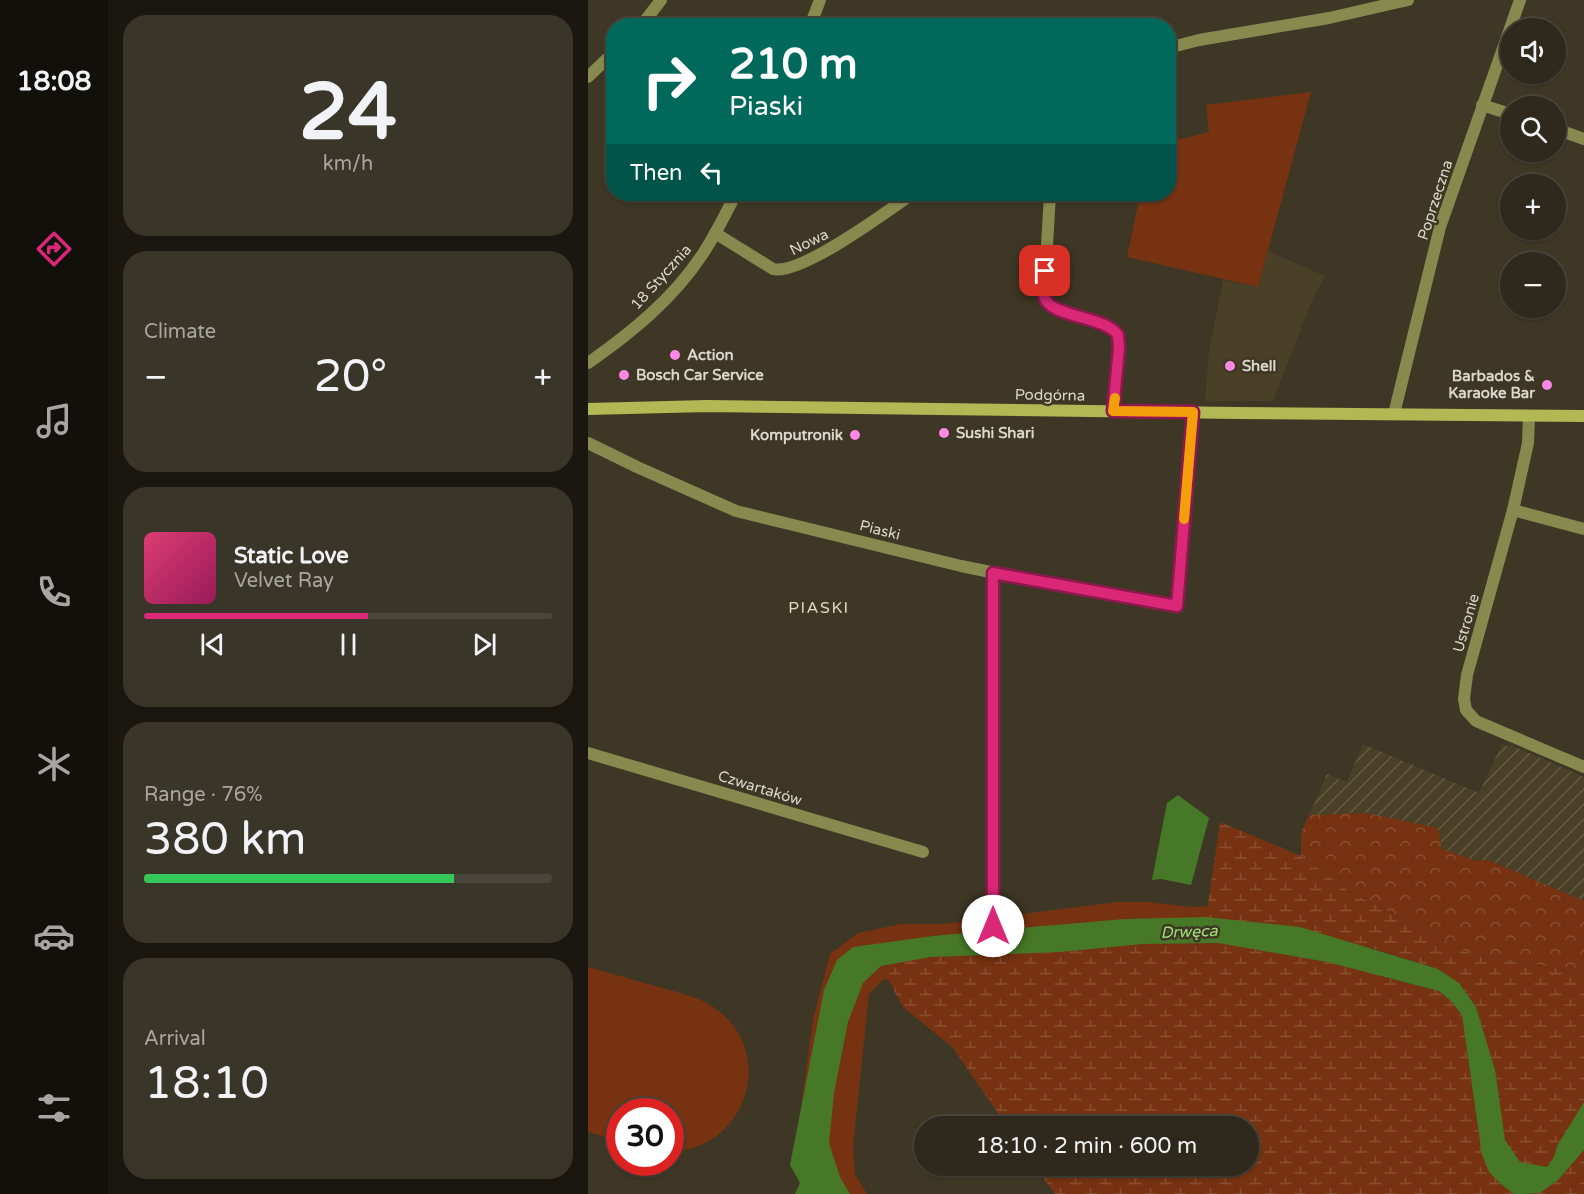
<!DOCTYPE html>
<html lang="en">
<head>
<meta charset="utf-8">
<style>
	:root { --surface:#2e291c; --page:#3a3529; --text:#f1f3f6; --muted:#a7a6a3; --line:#49453b; --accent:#db2777 }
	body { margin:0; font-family:"Varela Round",sans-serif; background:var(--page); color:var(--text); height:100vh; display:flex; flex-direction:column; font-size:22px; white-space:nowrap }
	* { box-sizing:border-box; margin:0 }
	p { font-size:20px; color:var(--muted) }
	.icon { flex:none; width:33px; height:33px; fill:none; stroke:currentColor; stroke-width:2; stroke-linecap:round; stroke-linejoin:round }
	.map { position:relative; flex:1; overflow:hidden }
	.details { display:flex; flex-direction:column; gap:15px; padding:15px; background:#19170f; width:480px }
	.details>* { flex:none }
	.hud { position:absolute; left:18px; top:18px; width:570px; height:183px; border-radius:24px; box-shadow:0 2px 4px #0004,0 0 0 2px var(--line); background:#00695c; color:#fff; overflow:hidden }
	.buttons { position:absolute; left:912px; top:18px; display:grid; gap:12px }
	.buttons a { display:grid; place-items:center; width:66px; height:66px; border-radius:50%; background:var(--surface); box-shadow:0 2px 4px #0004,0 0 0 2px var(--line); font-size:30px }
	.speed { position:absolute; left:18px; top:1098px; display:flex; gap:12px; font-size:30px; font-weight:700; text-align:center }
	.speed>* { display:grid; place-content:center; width:78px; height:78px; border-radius:50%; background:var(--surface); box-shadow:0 2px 4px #0004,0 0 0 2px var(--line); line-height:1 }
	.speed .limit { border:9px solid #d22; background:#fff; color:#111 }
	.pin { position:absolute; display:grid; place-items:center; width:51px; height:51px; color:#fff; margin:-26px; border-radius:12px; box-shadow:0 3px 9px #0006 }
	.me { position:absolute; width:66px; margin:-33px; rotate:0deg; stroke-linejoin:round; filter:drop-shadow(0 0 4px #0008) }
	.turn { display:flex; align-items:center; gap:21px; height:126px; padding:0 24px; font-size:27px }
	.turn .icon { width:78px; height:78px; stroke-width:2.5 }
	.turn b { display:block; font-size:42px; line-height:51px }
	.then { display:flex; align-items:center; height:57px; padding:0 24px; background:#0003; gap:12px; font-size:22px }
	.big { font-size:45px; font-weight:600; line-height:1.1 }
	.details .card { flex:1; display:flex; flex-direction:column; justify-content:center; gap:9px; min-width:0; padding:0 21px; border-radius:24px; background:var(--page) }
	.details .dial { align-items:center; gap:0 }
	.dial b { font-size:78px; line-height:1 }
	.song { display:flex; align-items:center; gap:18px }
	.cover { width:72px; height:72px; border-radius:9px; background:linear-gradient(135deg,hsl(340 70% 55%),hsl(330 70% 35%)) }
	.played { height:6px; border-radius:3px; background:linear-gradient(90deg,var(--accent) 55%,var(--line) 55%) }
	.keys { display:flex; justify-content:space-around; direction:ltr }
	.heat { display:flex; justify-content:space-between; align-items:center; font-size:33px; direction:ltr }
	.charge { height:9px; border-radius:4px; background:linear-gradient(90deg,#34c759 76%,var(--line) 0) }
	.trip { position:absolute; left:326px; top:1116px; width:345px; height:60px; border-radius:30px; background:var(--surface); box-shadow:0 2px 4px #0004,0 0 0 2px var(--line); font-weight:600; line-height:60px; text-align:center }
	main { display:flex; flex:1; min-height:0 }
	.dock { display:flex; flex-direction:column; width:108px; justify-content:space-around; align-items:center; background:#12100b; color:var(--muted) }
	.dock .icon { width:42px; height:42px }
	.dock .active { color:var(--accent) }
	.dock b { font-size:27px; color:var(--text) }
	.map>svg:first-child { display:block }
	.built { fill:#4a4027 }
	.industrial { fill:url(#industrial-furrows) }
	.green { fill:#763211 }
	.forest { fill:url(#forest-crowns) }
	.wetland { fill:url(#wetland-marsh) }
	.water { fill:#477827 }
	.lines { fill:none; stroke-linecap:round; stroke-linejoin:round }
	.minor { stroke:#868a4e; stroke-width:12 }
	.tertiary { stroke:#868a4e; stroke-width:12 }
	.secondary { stroke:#b2b853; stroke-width:12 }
	.route-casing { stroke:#8e194d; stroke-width:15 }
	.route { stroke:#db2777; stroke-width:10 }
	.slow { stroke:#f59e0b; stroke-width:10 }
	.poi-dot { fill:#fb87e6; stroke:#3e3725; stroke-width:2 }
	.labels { text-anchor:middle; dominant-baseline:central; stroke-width:5; stroke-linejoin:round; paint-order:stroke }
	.street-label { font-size:15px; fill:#dcd7cc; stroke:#3e3725 }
	.poi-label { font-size:15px; font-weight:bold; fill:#dcd7cc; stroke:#3e3725; text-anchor:start }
	.neighbourhood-label { font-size:16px; letter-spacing:1.5px; fill:#e1d8c2; stroke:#3e3725 }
	.water-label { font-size:16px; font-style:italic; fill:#a0e279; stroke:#3e3725 }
</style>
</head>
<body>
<main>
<nav class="dock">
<b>18:08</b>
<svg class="icon active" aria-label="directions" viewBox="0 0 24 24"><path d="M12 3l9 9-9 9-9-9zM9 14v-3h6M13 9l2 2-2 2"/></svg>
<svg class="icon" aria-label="music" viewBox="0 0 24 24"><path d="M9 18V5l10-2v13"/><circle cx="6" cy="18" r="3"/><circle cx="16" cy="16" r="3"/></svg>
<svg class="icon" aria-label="phone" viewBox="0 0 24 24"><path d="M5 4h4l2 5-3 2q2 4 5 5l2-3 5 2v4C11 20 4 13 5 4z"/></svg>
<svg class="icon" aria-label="climate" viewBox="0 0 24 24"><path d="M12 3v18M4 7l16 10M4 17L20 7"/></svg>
<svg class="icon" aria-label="car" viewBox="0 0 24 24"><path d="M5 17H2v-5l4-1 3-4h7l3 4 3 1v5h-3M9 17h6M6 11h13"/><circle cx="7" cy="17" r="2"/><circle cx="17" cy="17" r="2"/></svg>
<svg class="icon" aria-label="filters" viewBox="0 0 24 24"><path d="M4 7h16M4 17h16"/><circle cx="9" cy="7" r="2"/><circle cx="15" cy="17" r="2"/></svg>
</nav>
<section class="details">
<div class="card dial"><b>24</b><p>km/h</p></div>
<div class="card"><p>Climate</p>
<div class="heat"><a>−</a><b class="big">20°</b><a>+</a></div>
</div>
<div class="card">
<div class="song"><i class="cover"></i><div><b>Static Love</b><p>Velvet Ray</p></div></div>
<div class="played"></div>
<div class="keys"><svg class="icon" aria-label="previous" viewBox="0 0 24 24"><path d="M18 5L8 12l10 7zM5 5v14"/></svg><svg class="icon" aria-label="pause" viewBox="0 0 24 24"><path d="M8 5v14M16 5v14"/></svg><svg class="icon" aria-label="next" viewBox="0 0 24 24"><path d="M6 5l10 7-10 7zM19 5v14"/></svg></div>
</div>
<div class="card"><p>Range · 76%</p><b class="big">380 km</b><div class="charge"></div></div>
<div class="card"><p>Arrival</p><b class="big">18:10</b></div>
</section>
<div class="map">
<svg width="996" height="1194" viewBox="0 0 996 1194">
	<defs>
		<pattern id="industrial-furrows" width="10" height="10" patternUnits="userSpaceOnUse" patternTransform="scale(1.5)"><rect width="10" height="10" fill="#4a4027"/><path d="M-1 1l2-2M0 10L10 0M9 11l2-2" fill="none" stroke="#645b45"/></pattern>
		<pattern id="forest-crowns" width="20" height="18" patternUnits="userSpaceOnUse" patternTransform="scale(1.5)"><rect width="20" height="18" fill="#763211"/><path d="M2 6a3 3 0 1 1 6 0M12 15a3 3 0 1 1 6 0" fill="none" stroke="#894f32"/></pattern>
		<pattern id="wetland-marsh" width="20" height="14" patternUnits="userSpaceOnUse" patternTransform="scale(1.5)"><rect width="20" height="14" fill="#763211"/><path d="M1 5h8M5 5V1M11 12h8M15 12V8" fill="none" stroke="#894f32"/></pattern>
	</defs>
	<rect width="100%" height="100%" fill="#3e3725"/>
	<!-- built -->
	<path class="built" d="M680,251L737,276L725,298L687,395L685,401H617L621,351L635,280L670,287Z"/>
	<!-- industrial -->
	<path class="industrial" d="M775,744L891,793L914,744L922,747L923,745L996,777V901L900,860L889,861L854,849L778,813L721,815L739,774L759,782Z"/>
	<!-- green -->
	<g class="green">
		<path d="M723,92L670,287L539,257L552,194H580L581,142L621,132L618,105Z"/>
		<path d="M529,902H561L603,907L649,905L996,1076V1157L959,1194L319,976L295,980L281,994L265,1146L267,1174L279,1194H227L216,1165L214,1101L225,1020L242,954L270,933L313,924H355Z"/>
		<path d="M0,967C24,974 47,980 71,987C91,993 114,997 131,1011C189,1058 156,1149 83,1152L82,1112H32L31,1141L0,1132Z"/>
	</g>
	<!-- forest -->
	<path class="forest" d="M778,813L850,828L854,849L889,861L900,860L996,901V977L967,968L878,952L762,892L713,856V833L721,815Z"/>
	<!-- wetland -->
	<g class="wetland">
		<path d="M632,822L713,856L762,892L878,952L967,968L996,977V1102L969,1146L966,1157L959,1168L932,1162L917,1140L907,1070L888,1007L871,983L850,969L783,948L618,917Z"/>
		<path d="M630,943L739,962L851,991L864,1002L874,1015L894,1155L914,1185L926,1194H467L447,1166H660V1126H419L365,1048L315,1007L293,966L343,957L472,952L555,944Z"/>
		<path d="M996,1150V1194H937L952,1193L970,1180Z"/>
	</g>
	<!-- water -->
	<g class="water">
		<path d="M590,795L621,818L603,885L573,879L564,880L579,803Z"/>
		<path d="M618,917L712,927L850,969L871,983L888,1007L907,1070L917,1140L932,1162L959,1167L966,1157L969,1146L996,1102V1150L970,1180L952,1193L937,1194H926L914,1185L901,1172L894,1155L874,1015L864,1002L851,991L739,962L630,943L555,944L472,952L343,957L293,966L275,983L260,1022L246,1093L241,1143L252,1177L262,1194H207L212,1183L202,1165L236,990L249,960L265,947L345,936L409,930L537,919Z"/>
	</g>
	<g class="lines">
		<!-- minor -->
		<g class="minor">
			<path d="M53,26L73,0"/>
			<path d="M580,48L611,40L741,18L820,0"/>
			<path d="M0,77L26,52"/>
			<path d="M894,105L922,114"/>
			<path d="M968,129L996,139"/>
			<path d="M462,194L456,297C470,322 514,312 530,335L531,348L525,411"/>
			<path d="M127,233L185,269C212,276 300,211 324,194"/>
			<path d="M806,414L852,227L932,0"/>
			<path d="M941,416L940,443L925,510L879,675L876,699L878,710L888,721L996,767"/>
			<path d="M0,443L49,467L148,511L373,566L427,577L589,606L605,413"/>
			<path d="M925,510L996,529"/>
			<path d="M405,573L406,926"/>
			<path d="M0,753L335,852"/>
		</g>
		<!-- tertiary -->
		<g class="tertiary">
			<path d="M222,26L232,0"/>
			<path d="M0,363C43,333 85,299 114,255C127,236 137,214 148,194"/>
		</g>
		<!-- secondary -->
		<path class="secondary" d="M0,409L119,406L649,413L996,416"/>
	</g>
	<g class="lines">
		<defs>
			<path id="route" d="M405,926V573L589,606L605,412L525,411L531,348L530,335C516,315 461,318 456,296C454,288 456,279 457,271"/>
		</defs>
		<!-- route casing -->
		<use href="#route" class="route-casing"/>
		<!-- route -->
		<use href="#route" class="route"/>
		<!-- slow -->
		<path class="slow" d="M527,398L525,411L605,412L596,519"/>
	</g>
	<!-- markers -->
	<g class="poi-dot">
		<circle cx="87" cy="355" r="6"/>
		<circle cx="642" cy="366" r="6"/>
		<circle cx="36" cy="375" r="6"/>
		<circle cx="959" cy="385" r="6"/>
		<circle cx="356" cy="433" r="6"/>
		<circle cx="267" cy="435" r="6"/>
	</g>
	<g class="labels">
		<!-- street labels -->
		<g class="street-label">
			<text transform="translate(847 200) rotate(-72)">Poprzeczna</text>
			<text transform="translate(221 242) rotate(-26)">Nowa</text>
			<text transform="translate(73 277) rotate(-48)">18 Stycznia</text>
			<text transform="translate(462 395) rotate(1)">Podgórna</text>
			<text transform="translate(292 530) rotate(14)">Piaski</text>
			<text transform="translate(878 623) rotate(-74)">Ustronie</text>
			<text transform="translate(172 788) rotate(17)">Czwartaków</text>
		</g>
		<!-- poi labels -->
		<g class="poi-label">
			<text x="99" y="355">Action</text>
			<text x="654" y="366">Shell</text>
			<text x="48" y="375">Bosch Car Service</text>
			<text x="947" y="376" text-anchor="end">Barbados &amp;<tspan x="947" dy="17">Karaoke Bar</tspan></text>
			<text x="368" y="433">Sushi Shari</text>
			<text x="255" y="435" text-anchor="end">Komputronik</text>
		</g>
		<!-- neighbourhood labels -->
		<g class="neighbourhood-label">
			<text x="231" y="608">PIASKI</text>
		</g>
		<!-- water labels -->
		<g class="water-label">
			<text transform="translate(601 932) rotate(-2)">Drwęca</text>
		</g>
	</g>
</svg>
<div class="buttons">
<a><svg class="icon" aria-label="sound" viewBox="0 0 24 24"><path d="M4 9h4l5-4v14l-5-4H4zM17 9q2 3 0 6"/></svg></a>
<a><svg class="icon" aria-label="search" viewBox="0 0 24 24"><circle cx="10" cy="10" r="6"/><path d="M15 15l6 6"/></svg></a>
<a>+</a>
<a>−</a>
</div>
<div class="speed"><div class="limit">30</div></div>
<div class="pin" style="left:457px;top:271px;background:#d93025"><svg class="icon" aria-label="arrive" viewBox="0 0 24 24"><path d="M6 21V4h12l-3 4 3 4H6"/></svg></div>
<svg class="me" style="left:405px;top:926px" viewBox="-20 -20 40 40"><circle r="19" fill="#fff"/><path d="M0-13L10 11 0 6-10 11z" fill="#db2777"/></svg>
<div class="trip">18:10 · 2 min · 600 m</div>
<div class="hud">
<div class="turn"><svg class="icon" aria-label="right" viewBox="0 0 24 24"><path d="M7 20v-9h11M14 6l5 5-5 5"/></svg><div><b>210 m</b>Piaski</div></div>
<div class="then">Then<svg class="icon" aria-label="left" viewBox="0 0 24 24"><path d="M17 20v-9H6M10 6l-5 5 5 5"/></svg></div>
</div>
</div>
</main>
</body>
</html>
